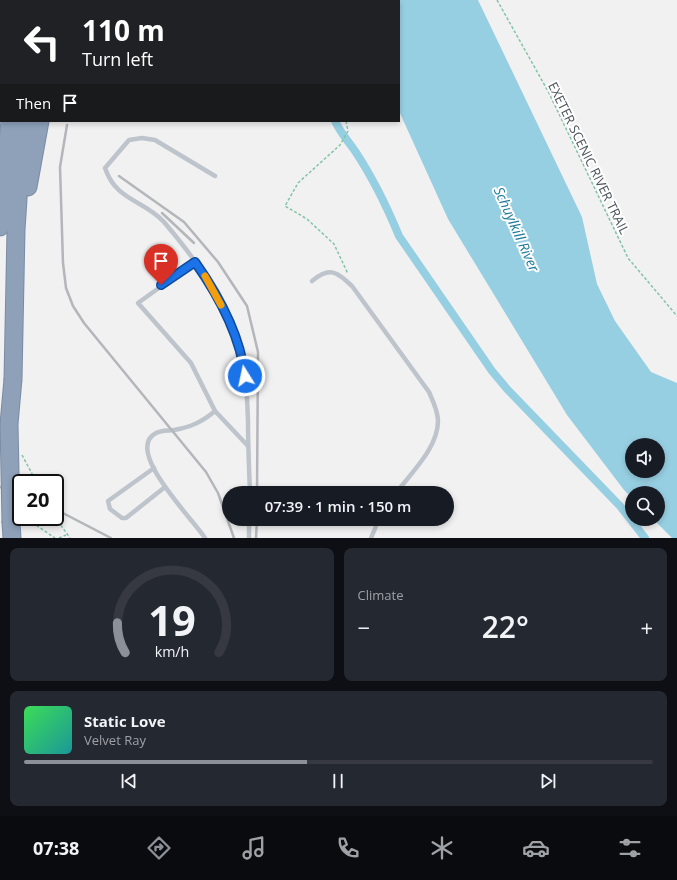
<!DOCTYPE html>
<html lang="en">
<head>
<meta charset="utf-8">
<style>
	:root { --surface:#171b24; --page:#242831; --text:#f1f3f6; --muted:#9ea1a6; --line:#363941; --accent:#8c9099 }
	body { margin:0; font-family:"Open Sans",sans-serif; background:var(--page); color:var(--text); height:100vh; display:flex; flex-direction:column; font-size:15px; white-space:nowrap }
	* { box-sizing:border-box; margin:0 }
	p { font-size:13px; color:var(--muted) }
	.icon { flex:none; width:22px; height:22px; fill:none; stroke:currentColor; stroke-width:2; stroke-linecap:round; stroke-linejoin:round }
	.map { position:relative; height:538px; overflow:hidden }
	.side { display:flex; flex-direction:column; gap:10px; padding:10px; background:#0d0f14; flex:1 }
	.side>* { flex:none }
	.top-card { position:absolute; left:0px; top:0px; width:400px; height:122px; box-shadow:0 2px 6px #0003; background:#202124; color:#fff; overflow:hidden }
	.controls { position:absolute; left:625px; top:438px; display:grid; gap:8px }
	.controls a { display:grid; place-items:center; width:40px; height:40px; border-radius:50%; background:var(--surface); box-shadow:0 2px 6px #0003; font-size:20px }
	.speed { position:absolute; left:12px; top:474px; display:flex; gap:8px; font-size:20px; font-weight:700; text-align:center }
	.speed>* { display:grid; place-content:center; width:52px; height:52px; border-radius:50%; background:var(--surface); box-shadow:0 2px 6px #0003; line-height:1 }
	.speed .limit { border:2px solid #111; border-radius:6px; background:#fff; color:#111 }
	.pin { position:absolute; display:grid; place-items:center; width:34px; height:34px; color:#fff; margin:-41px -17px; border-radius:50% 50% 50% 0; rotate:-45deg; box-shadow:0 0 4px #0007 }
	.pin .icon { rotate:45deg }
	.me { position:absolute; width:44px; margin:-22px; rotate:350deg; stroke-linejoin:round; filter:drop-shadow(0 0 3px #0008) }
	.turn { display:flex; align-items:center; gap:14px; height:84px; padding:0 16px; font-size:18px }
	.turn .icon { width:52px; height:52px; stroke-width:2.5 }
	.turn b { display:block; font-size:28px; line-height:34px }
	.then { display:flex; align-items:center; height:38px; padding:0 16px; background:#0003; gap:8px; font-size:15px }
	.big { font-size:30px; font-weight:600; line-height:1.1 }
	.side .tile { flex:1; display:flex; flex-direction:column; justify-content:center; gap:6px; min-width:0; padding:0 14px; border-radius:8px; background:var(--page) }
	.side .dial { align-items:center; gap:0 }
	.dial svg { height:104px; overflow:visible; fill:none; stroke:var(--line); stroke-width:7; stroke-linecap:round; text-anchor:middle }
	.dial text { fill:var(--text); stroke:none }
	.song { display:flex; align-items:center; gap:12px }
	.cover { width:48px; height:48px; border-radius:6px; background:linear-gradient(135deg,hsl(130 70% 55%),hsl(180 70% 35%)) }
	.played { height:4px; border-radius:2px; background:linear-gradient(90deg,var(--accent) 45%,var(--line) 45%) }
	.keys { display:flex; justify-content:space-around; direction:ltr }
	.heat { display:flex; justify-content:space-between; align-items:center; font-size:22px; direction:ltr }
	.side .tiles { flex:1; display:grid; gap:10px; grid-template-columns:1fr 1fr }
	.tile:last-child { grid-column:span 2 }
	.trip { position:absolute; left:222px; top:486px; width:232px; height:40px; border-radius:20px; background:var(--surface); box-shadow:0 2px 6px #0003; font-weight:600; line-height:40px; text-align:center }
	.menu { display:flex; height:64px; justify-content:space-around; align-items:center; background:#090b0e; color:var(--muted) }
	.menu .icon { width:28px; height:28px }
	.menu .on { color:var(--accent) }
	.menu b { font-size:18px; color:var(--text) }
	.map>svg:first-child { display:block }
	.water { fill:#97cfe2; fill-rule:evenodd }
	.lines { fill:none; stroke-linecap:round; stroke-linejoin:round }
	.canal { stroke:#97cfe2; stroke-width:8 }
	.motorway-casing { stroke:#7a8ca4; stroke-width:19 }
	.path { stroke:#81c4a6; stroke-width:1.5; stroke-dasharray:3 2; stroke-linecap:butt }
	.service { stroke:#bec4cb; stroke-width:4.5 }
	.motorway { stroke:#8ea1b9; stroke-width:17 }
	.rail { stroke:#b3b6ba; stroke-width:2.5 }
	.motorway-bridge-casing { stroke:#7a8ca4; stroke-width:19; stroke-linecap:butt }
	.motorway-bridge { stroke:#8ea1b9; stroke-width:17 }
	.route-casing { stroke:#114b97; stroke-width:10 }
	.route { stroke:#1a73e8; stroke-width:7 }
	.slow { stroke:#f59e0b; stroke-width:7 }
	.labels { text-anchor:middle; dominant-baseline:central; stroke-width:4; stroke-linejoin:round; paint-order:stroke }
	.street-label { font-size:13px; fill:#4b535c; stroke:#fff }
	.water-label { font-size:14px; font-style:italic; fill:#1e7c9b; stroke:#fff }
</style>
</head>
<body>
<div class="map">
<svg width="677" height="538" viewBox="0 0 677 538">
	<rect width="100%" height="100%" fill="#f2f1f1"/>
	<!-- water -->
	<path class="water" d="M355,0H478L582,217L597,284L615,321L651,372L677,383V538H672L653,519H658V493H632V498L624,490L567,415L448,219L399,111V1ZM632,445H658V471H632Z"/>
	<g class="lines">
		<!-- canal -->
		<g class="canal">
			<path d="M280,0L281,1"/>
			<path d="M335,121C340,132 348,141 355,151C373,178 387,207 399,236L492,371L507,389L620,506L645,538"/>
		</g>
		<defs>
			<g id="motorway">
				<path d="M22,1V0"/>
				<path d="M74,1L75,0"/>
				<path d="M28,187L40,121"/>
				<path d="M0,227L10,121"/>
				<path d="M13,379L16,230L23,121"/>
				<path d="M11,523L12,538"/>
			</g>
		</defs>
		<!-- motorway casing -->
		<use href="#motorway" class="motorway-casing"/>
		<!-- path -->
		<g class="path">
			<path d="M304,0V1"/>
			<path d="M497,0L549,93L628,258L677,316"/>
			<path d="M346,121L348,131L340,145L298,183L285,206L307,219L334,244L348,274"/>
			<path d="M22,455L37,483"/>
			<path d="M24,517L55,538"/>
			<path d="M55,517L70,538"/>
			<path d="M59,538L66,535"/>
		</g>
		<!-- service -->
		<g class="service">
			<path d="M215,176L155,140L142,138L129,140L105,168C116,201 144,200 164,222C199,263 232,310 243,363C247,382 247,401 248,420C248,445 249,469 250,493"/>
			<path d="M195,262L138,303L191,363L215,411L248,446"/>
			<path d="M312,281C330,266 337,272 352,286L429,392C433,401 438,411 438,421C438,448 411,473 396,493"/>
			<path d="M154,468L108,501L110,509L122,518H126L165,487"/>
			<path d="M205,538C193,519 123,450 156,433C162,430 169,431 174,430C191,427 202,422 215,411"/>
			<path d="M249,538V519"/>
			<path d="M371,538L379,519"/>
		</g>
		<!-- motorway -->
		<use href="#motorway" class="motorway"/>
		<!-- rail -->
		<g class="rail">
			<path d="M67,125L60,167L63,263L66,288L73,306L84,323L206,472L218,493L234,538"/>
			<path d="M119,176L184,222L218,262L247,306L258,352L257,493"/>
			<path d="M162,213L194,243"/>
			<path d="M0,487L21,495"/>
			<path d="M55,509L111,538"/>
			<path d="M256,538L257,519"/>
		</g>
		<defs>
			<path id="motorway-bridge" d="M11,523L9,424L13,379"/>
		</defs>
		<!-- motorway-bridge casing -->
		<use href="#motorway-bridge" class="motorway-bridge-casing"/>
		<!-- motorway-bridge -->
		<use href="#motorway-bridge" class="motorway-bridge"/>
	</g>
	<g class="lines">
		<defs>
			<path id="route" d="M161,285L195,262C219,296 240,334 245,376"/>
		</defs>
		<!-- route casing -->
		<use href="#route" class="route-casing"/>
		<!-- route -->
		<use href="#route" class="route"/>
		<!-- slow -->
		<path class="slow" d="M205,276L221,305"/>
	</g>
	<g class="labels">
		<!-- street labels -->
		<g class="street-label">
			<text transform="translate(589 158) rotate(64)">EXETER SCENIC RIVER TRAIL</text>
		</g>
		<!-- water labels -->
		<g class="water-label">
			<text transform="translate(517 229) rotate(66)">Schuylkill River</text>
		</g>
	</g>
</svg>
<div class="controls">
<a><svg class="icon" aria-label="sound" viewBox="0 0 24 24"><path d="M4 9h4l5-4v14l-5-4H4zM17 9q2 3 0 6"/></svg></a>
<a><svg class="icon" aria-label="search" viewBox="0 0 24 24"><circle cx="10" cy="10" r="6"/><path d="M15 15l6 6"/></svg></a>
</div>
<div class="speed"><div class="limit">20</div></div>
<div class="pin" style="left:161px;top:285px;background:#d93025"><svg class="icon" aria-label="arrive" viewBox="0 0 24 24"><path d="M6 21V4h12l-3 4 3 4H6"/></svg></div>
<svg class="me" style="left:245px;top:376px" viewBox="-20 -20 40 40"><circle r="17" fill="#1a73e8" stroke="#fff" stroke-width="3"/><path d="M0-11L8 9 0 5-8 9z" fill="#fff"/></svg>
<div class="trip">07:39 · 1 min · 150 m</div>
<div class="top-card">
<div class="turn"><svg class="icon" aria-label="left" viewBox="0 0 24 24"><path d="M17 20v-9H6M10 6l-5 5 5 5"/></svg><div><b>110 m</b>Turn left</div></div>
<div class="then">Then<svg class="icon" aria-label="arrive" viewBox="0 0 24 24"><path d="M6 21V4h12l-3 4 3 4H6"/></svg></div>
</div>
</div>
<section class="side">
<div class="tiles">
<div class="tile dial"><svg viewBox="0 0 100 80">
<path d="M14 69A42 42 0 1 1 86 69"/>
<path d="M14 69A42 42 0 0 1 8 46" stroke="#8c9099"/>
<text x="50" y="56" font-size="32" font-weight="700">19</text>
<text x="50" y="72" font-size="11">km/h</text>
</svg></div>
<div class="tile"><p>Climate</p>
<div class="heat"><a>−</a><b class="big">22°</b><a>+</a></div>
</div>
<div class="tile">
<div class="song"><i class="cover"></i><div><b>Static Love</b><p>Velvet Ray</p></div></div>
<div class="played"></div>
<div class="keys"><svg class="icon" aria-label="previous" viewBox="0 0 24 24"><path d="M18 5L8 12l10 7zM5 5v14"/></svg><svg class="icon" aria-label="pause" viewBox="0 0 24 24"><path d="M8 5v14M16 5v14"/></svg><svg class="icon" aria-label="next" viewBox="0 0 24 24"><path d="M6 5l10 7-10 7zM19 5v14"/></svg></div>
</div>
</div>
</section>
<nav class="menu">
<b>07:38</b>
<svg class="icon on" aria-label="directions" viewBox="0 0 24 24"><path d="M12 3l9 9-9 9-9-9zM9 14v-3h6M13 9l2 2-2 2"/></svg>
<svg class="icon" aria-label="music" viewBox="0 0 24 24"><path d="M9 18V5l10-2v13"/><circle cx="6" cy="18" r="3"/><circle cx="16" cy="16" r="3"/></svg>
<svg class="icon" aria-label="phone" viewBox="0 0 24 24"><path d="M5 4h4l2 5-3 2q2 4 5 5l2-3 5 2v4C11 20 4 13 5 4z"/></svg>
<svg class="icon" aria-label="climate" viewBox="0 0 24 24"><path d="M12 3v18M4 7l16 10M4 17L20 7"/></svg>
<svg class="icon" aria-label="car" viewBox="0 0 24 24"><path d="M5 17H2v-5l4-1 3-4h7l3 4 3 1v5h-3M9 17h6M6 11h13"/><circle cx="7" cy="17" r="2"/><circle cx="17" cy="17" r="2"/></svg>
<svg class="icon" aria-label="filters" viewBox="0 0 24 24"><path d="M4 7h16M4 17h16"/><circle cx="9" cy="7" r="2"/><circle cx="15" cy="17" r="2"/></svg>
</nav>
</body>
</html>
